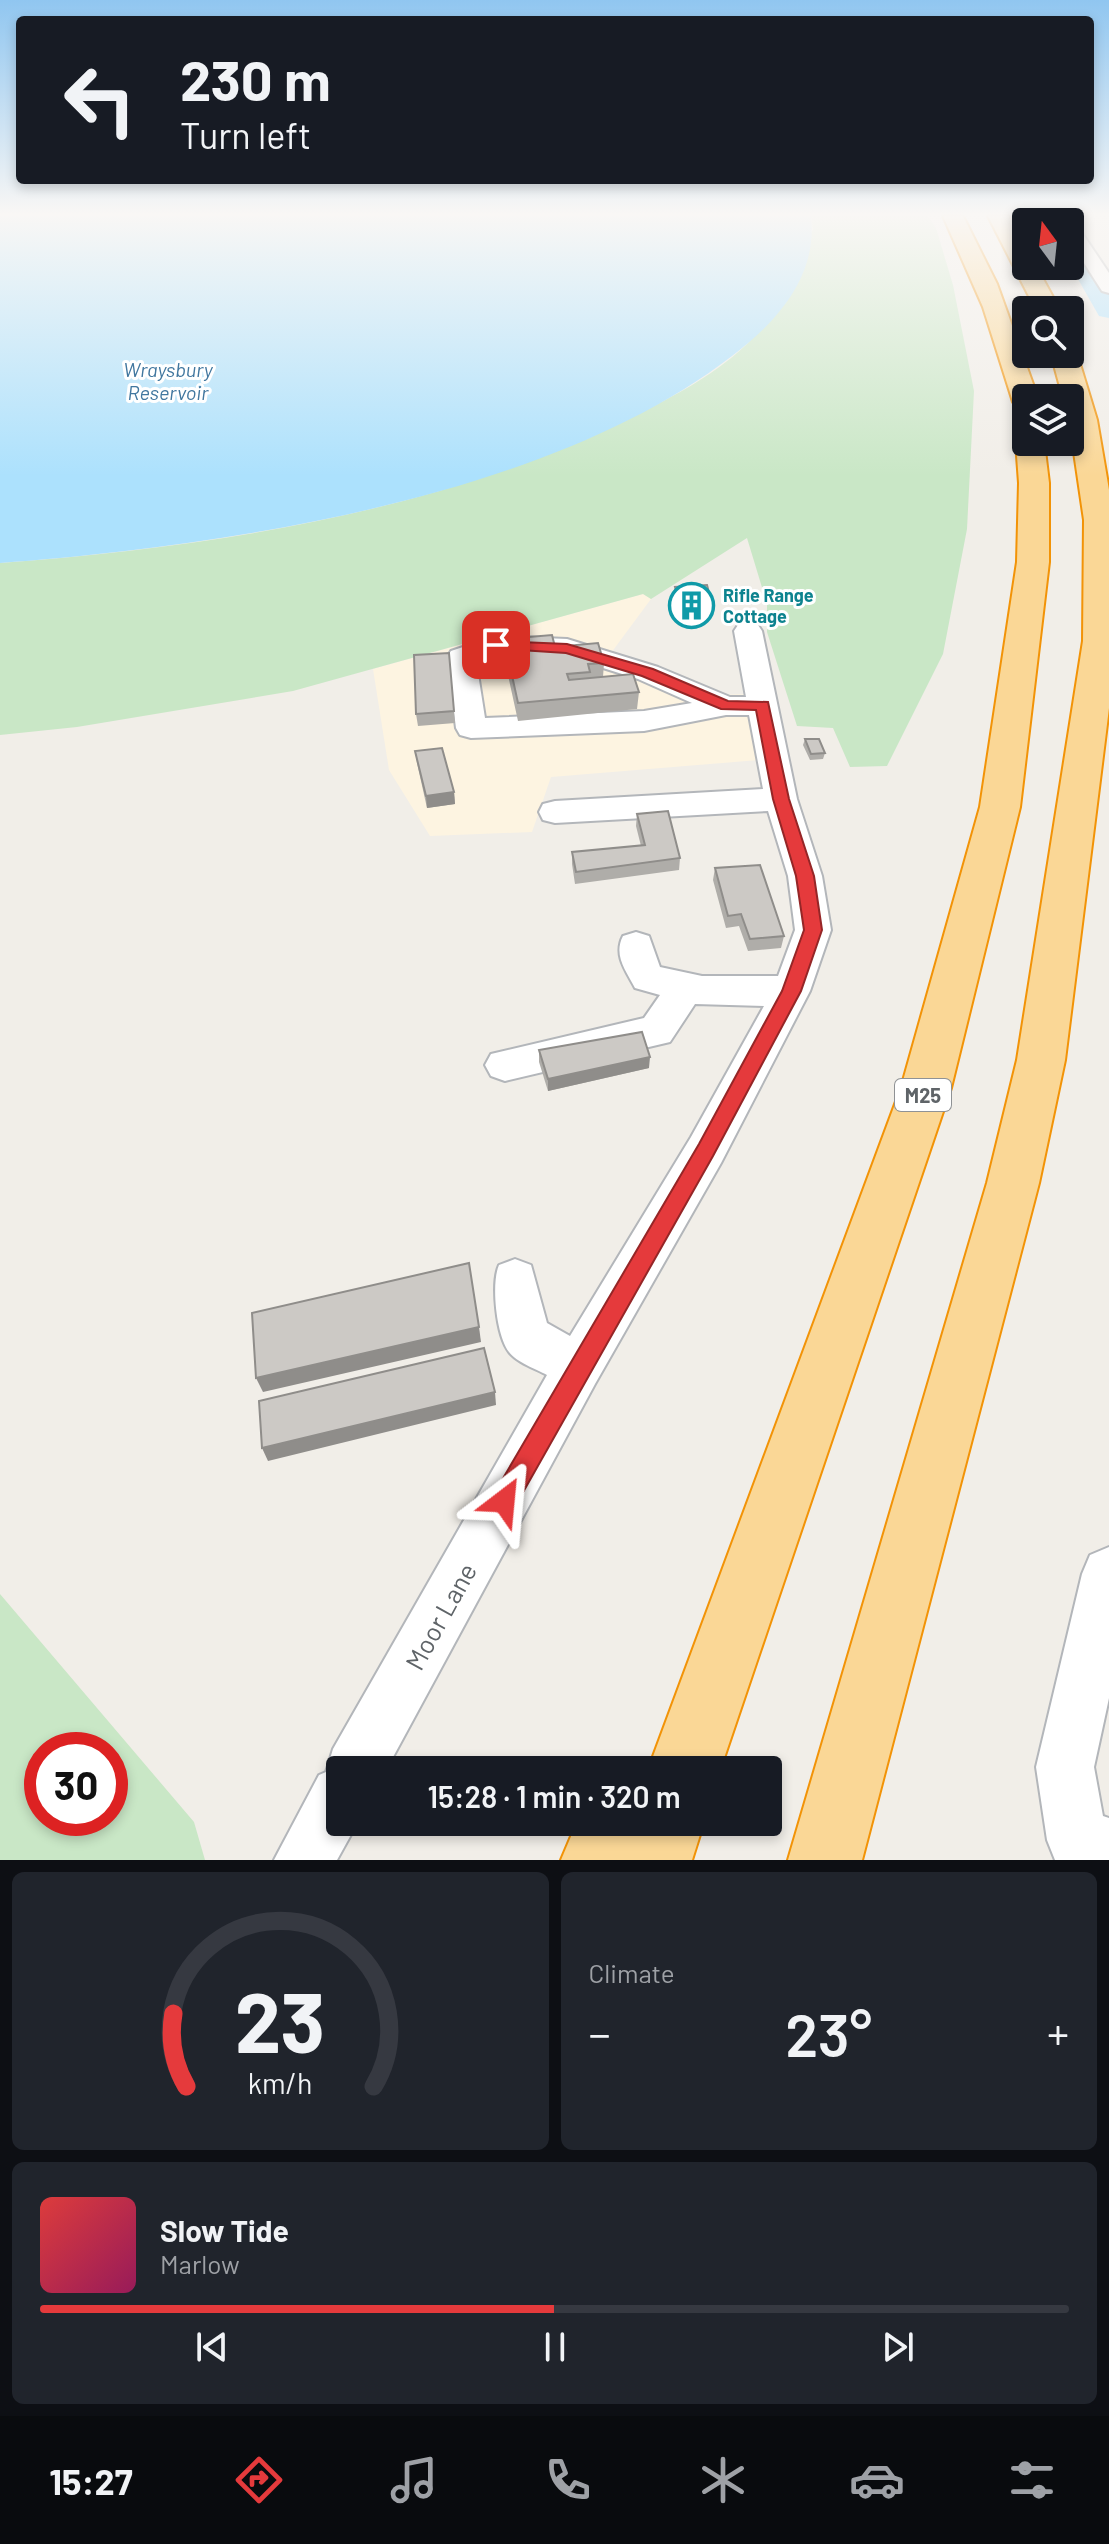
<!DOCTYPE html>
<html lang="en">
<head>
<meta charset="utf-8">
<style>
	:root { --surface:#171b24; --page:#20242c; --text:#f1f3f6; --muted:#9ea1a6; --line:#363941; --accent:#e53a3c }
	body { margin:0; font-family:Barlow,sans-serif; background:var(--page); color:var(--text); height:100vh; display:flex; flex-direction:column; font-size:30px; white-space:nowrap }
	* { box-sizing:border-box; margin:0 }
	p { font-size:26px; color:var(--muted) }
	.icon { flex:none; width:44px; height:44px; fill:none; stroke:currentColor; stroke-width:2; stroke-linecap:round; stroke-linejoin:round }
	.map { position:relative; height:1860px; overflow:hidden }
	.details { display:flex; flex-direction:column; gap:12px; padding:12px; background:#0d0f14; flex:1 }
	.details>* { flex:none }
	.guide { position:absolute; left:16px; top:16px; width:1078px; height:168px; border-radius:8px; box-shadow:0 4px 12px #0003; background:#171b24; color:var(--text); overflow:hidden }
	.needle { width:52px; rotate:345deg }
	.buttons { position:absolute; left:1012px; top:208px; display:grid; gap:16px }
	.buttons a { display:grid; place-items:center; width:72px; height:72px; border-radius:8px; background:var(--surface); box-shadow:0 4px 12px #0003; font-size:40px }
	.speed { position:absolute; left:24px; top:1732px; display:flex; gap:16px; font-size:40px; font-weight:700; text-align:center }
	.speed>* { display:grid; place-content:center; width:104px; height:104px; border-radius:50%; background:var(--surface); box-shadow:0 4px 12px #0003; line-height:1 }
	.speed .limit { border:12px solid #d22; background:#fff; color:#111 }
	.pin { position:absolute; display:grid; place-items:center; width:68px; height:68px; color:#fff; margin:-34px; border-radius:16px; box-shadow:0 4px 12px #0006 }
	.me { position:absolute; width:88px; margin:-44px; rotate:29deg; stroke-linejoin:round; filter:drop-shadow(0 0 6px #0008) }
	.turn { display:flex; align-items:center; gap:28px; height:168px; padding:0 32px; font-size:36px }
	.turn .icon { width:104px; height:104px; stroke-width:2.5 }
	.turn b { display:block; font-size:56px; line-height:68px }
	.big { font-size:60px; font-weight:600; line-height:1.1 }
	.details .widget { flex:1; display:flex; flex-direction:column; justify-content:center; gap:12px; min-width:0; padding:0 28px; border-radius:12px; background:var(--page) }
	.details .dial { align-items:center; gap:0 }
	.dial svg { height:208px; overflow:visible; fill:none; stroke:var(--line); stroke-width:7; stroke-linecap:round; text-anchor:middle }
	.dial text { fill:var(--text); stroke:none }
	.song { display:flex; align-items:center; gap:24px }
	.cover { width:96px; height:96px; border-radius:12px; background:linear-gradient(135deg,hsl(0 70% 55%),hsl(330 70% 35%)) }
	.played { height:8px; border-radius:4px; background:linear-gradient(90deg,var(--accent) 50%,var(--line) 50%) }
	.keys { display:flex; justify-content:space-around; direction:ltr }
	.heat { display:flex; justify-content:space-between; align-items:center; font-size:44px; direction:ltr }
	.details .tiles { flex:1; display:grid; gap:12px; grid-template-columns:1fr 1fr }
	.widget:last-child { grid-column:span 2 }
	.trip { position:absolute; left:326px; top:1756px; width:456px; height:80px; border-radius:8px; background:var(--surface); box-shadow:0 4px 12px #0003; font-weight:600; line-height:80px; text-align:center }
	.menu { display:flex; height:128px; justify-content:space-around; align-items:center; background:#090b0e; color:var(--muted) }
	.menu .icon { width:56px; height:56px }
	.menu .active { color:var(--accent) }
	.menu b { font-size:36px; color:var(--text) }
	.map>svg:first-child { display:block }
	.commercial { fill:#fdf4e1 }
	.green { fill:#c9e7c6; fill-rule:evenodd }
	.water { fill:#ace1fd }
	.lines { fill:none; stroke-linecap:round; stroke-linejoin:round }
	.river { fill:#ace1fd; fill-rule:evenodd }
	.minor-casing { stroke:#b3b6ba; stroke-width:4 }
	.highway-casing { stroke:#f29307; stroke-width:4 }
	.minor { fill:#fff; fill-rule:evenodd }
	.highway { fill:#fad796; fill-rule:evenodd }
	.wall { fill:#afada9 }
	.shaded-wall { fill:#8f8d8a }
	.building { fill:#ccc9c5; stroke:#8f8d8a; stroke-width:2 }
	.route { fill:#e53a3c; stroke:#952627; stroke-width:2 }
	.labels { text-anchor:middle; dominant-baseline:central; stroke-width:6; stroke-linejoin:round; paint-order:stroke }
	.far-culture-label { font-size:18px; font-weight:bold; fill:#0d838f; stroke:#fff; text-anchor:start }
	.far-water-label { font-size:20px; font-style:italic; fill:#41779f; stroke:#fff }
	.shield { fill:#fff; stroke:#8f9295; stroke-width:2 }
	.shield-label { font-size:20px; font-weight:bold; fill:#5f6468 }
	.near-street-label { font-size:26px; fill:#5f6468; stroke:#fff }
</style>
</head>
<body>
<div class="map">
<svg width="1109" height="1860" viewBox="0 0 1109 1860">
	<rect width="100%" height="100%" fill="#f1eee8"/>
	<!-- commercial -->
	<path class="commercial" d="M643,594L651,599L611,653L713,695L753,694L759,760L551,777L532,832L430,836L389,770L373,669Z"/>
	<!-- green -->
	<g class="green">
		<path d="M811,216H928L936,228L953,285L974,391L967,529L943,654L887,766L850,767L833,728L797,726L767,632V604L747,538L651,599L643,594L293,691L77,727L0,735V563C211,547 430,514 623,421C665,401 711,378 746,345C764,328 798,256 813,230Z"/>
		<path d="M0,1594L194,1822L205,1860H0ZM110,1750V1818H42V1750Z"/>
	</g>
	<!-- water -->
	<path class="water" d="M0,216H811C818,276 777,322 732,356C548,498 227,546 0,563Z"/>
	<g class="lines">
		<!-- river -->
		<path class="river" d="M1070,236L1079,238L1109,288V318L1099,316L1070,265Z"/>
		<defs>
			<g id="minor">
				<path d="M1070,223L1076,224L1109,273V293L1102,291L1070,241Z"/>
				<path d="M748,623L758,625L762,631L797,799L822,876L831,930L810,991L721,1163L595,1384L386,1770H340V1822H358L337,1860H274L319,1775L326,1772L333,1749L547,1375C536,1369 516,1362 509,1352C496,1335 491,1283 499,1265L515,1259L531,1265L547,1323L570,1336L691,1137L764,1006L695,1004L670,1042L505,1081L491,1076L485,1065L491,1054L644,1018L660,995L635,988C626,971 613,955 623,936L636,932L649,936L660,967L702,976H778L795,930L788,876L768,811L555,823L543,820L539,812L543,804L555,801L763,789L749,715H726L644,731L471,738L460,735L456,728L447,657L451,651L496,636L567,639L658,667L730,697H746L734,631L738,625ZM499,654L565,656L638,679L692,703L644,711L485,718L476,661Z"/>
				<path d="M1109,1547V1698L1094,1767L1103,1816L1109,1818V1860H1055L1047,1840L1036,1767L1082,1574L1090,1555Z"/>
			</g>
			<g id="highway">
				<path d="M943,216H963L997,284L1038,398H1026V410L1017,408L1013,402L983,307Z"/>
				<path d="M988,216H1008L1026,248V266H1036L1060,310H1036Z"/>
				<path d="M1070,348L1077,354L1097,420L1109,490V708L1065,1060L1039,1183L862,1860H788L987,1183L1017,1060L1083,641L1084,520L1070,425V398H1063L1051,354H1070Z"/>
				<path d="M1026,435V442H1044L1049,483V562L1020,807L951,1088L720,1770H648L901,1088L980,807L1017,562L1019,483L1016,442Z"/>
				<path d="M582,1822H704L692,1860H561L572,1834Z"/>
			</g>
		</defs>
		<!-- minor casing -->
		<use href="#minor" class="minor-casing"/>
		<!-- highway casing -->
		<use href="#highway" class="highway-casing"/>
		<!-- minor -->
		<use href="#minor" class="minor"/>
		<!-- highway -->
		<use href="#highway" class="highway"/>
	</g>
	<!-- wall -->
	<g class="wall">
		<path d="M675,587L711,600L710,612L678,613L674,599Z"/>
		<path d="M504,639L555,647L604,663L603,677L639,692L637,709L518,721L504,657Z"/>
		<path d="M449,653L455,723L418,726L416,714Z"/>
		<path d="M805,739L825,753L823,759L810,760L803,745Z"/>
		<path d="M415,751L454,792L455,804L427,808L417,763Z"/>
		<path d="M637,814L680,858L679,870L575,884L572,864V852L641,846L636,826Z"/>
		<path d="M715,868L784,936L781,948L748,951L739,926L726,928L713,880Z"/>
		<path d="M539,1050L649,1068L548,1091L539,1062Z"/>
	</g>
	<!-- shaded-wall -->
	<g class="shaded-wall">
		<path d="M454,792L455,804L427,808L426,796Z"/>
		<path d="M650,1057L649,1068L548,1091V1079Z"/>
		<path d="M479,1327L481,1342L263,1392L256,1378Z"/>
		<path d="M495,1392L496,1405L268,1461L262,1448Z"/>
	</g>
	<!-- building -->
	<g class="building">
		<path d="M707,585L711,600L679,602L675,587Z"/>
		<path d="M552,635L555,647L598,643L604,663L588,664L590,672L567,674L569,680L633,674L639,692L518,703L504,639Z"/>
		<path d="M449,653L454,711L416,714L414,655Z"/>
		<path d="M805,739H819L825,753L811,754Z"/>
		<path d="M442,748L454,792L426,796L415,751Z"/>
		<path d="M668,811L680,858L576,872L572,852L645,845L637,814Z"/>
		<path d="M760,865L784,936L750,939L741,914L728,916L715,868Z"/>
		<path d="M642,1032L650,1057L548,1079L539,1050Z"/>
		<path d="M469,1263L479,1327L256,1378L252,1313Z"/>
		<path d="M484,1348L495,1392L262,1448L259,1401Z"/>
	</g>
	<!-- sky -->
	<linearGradient id="sky" x2="0" y2="1"><stop stop-color="#90c6f0"/><stop offset="0.45" stop-color="#f9f7f5"/><stop offset="1" stop-color="#f9f7f5" stop-opacity="0"/></linearGradient>
	<rect width="1109" height="476" fill="url(#sky)"/>
	<!-- route -->
	<path class="route" d="M496,641L567,644L653,669L728,701L768,702L789,799L814,876L822,930L801,991L713,1156L513,1510L504,1514L495,1510L491,1501L495,1492L699,1144L782,991L804,930L796,876L773,799L756,710L721,709L642,676L566,653L491,648L489,645Z"/>
	<!-- icons -->
	<defs>
		<symbol id="building-ring" viewBox="-11 -11 22 22"><circle r="9.5" fill="#fff" stroke="#0f9aa8" stroke-width="1.5"/><path d="M-4-6H4V6H1V3H-1V6H-4ZM-2.5-4.3h1.7v1.8h-1.7ZM.8-4.3h1.7v1.8H.8ZM-2.5-1h1.7V.8h-1.7ZM.8-1h1.7V.8H.8Z" fill="#0f9aa8"/></symbol>
	</defs>
	<g fill-rule="evenodd">
		<use href="#building-ring" x="666" y="580" width="51" height="51"/>
	</g>
	<g class="labels">
		<!-- far-culture labels -->
		<g class="far-culture-label">
			<text x="723" y="595">Rifle Range<tspan x="723" dy="21">Cottage</tspan></text>
		</g>
		<!-- far-water labels -->
		<g class="far-water-label">
			<text x="168" y="369">Wraysbury<tspan x="168" dy="23">Reservoir</tspan></text>
		</g>
		<!-- shield labels -->
		<rect class="shield" x="895" y="1079" width="56" height="32" rx="6"/>
		<g class="shield-label">
			<text x="923" y="1095">M25</text>
		</g>
		<!-- near-street labels -->
		<g class="near-street-label">
			<text transform="translate(440 1616) rotate(-61)">Moor Lane</text>
		</g>
	</g>
</svg>
<div class="buttons">
<a><svg class="needle" viewBox="-14 -14 28 28"><path d="M0-13l5 13h-10z" fill="#e53935"/><path d="M0 13l5-13h-10z" fill="#9ea1a6"/></svg></a>
<a><svg class="icon" aria-label="search" viewBox="0 0 24 24"><circle cx="10" cy="10" r="6"/><path d="M15 15l6 6"/></svg></a>
<a><svg class="icon" aria-label="layers" viewBox="0 0 24 24"><path d="M12 4l9 5-9 5-9-5zM3 14l9 5 9-5"/></svg></a>
</div>
<div class="speed"><div class="limit">30</div></div>
<div class="pin" style="left:496px;top:645px;background:#d93025"><svg class="icon" aria-label="arrive" viewBox="0 0 24 24"><path d="M6 21V4h12l-3 4 3 4H6"/></svg></div>
<svg class="me" style="left:504px;top:1501px" viewBox="-20 -20 40 40"><path d="M0-17L14 15 0 8-14 15z" fill="#e53a3c" stroke="#fff" stroke-width="4"/></svg>
<div class="trip">15:28 · 1 min · 320 m</div>
<div class="guide">
<div class="turn"><svg class="icon" aria-label="left" viewBox="0 0 24 24"><path d="M17 20v-9H6M10 6l-5 5 5 5"/></svg><div><b>230 m</b>Turn left</div></div>
</div>
</div>
<section class="details">
<div class="tiles">
<div class="widget dial"><svg viewBox="0 0 100 80">
<path d="M14 69A42 42 0 1 1 86 69"/>
<path d="M14 69A42 42 0 0 1 9 41" stroke="#e53a3c"/>
<text x="50" y="56" font-size="32" font-weight="700">23</text>
<text x="50" y="72" font-size="11">km/h</text>
</svg></div>
<div class="widget"><p>Climate</p>
<div class="heat"><a>−</a><b class="big">23°</b><a>+</a></div>
</div>
<div class="widget">
<div class="song"><i class="cover"></i><div><b>Slow Tide</b><p>Marlow</p></div></div>
<div class="played"></div>
<div class="keys"><svg class="icon" aria-label="previous" viewBox="0 0 24 24"><path d="M18 5L8 12l10 7zM5 5v14"/></svg><svg class="icon" aria-label="pause" viewBox="0 0 24 24"><path d="M8 5v14M16 5v14"/></svg><svg class="icon" aria-label="next" viewBox="0 0 24 24"><path d="M6 5l10 7-10 7zM19 5v14"/></svg></div>
</div>
</div>
</section>
<nav class="menu">
<b>15:27</b>
<svg class="icon active" aria-label="directions" viewBox="0 0 24 24"><path d="M12 3l9 9-9 9-9-9zM9 14v-3h6M13 9l2 2-2 2"/></svg>
<svg class="icon" aria-label="music" viewBox="0 0 24 24"><path d="M9 18V5l10-2v13"/><circle cx="6" cy="18" r="3"/><circle cx="16" cy="16" r="3"/></svg>
<svg class="icon" aria-label="phone" viewBox="0 0 24 24"><path d="M5 4h4l2 5-3 2q2 4 5 5l2-3 5 2v4C11 20 4 13 5 4z"/></svg>
<svg class="icon" aria-label="climate" viewBox="0 0 24 24"><path d="M12 3v18M4 7l16 10M4 17L20 7"/></svg>
<svg class="icon" aria-label="car" viewBox="0 0 24 24"><path d="M5 17H2v-5l4-1 3-4h7l3 4 3 1v5h-3M9 17h6M6 11h13"/><circle cx="7" cy="17" r="2"/><circle cx="17" cy="17" r="2"/></svg>
<svg class="icon" aria-label="filters" viewBox="0 0 24 24"><path d="M4 7h16M4 17h16"/><circle cx="9" cy="7" r="2"/><circle cx="15" cy="17" r="2"/></svg>
</nav>
</body>
</html>
